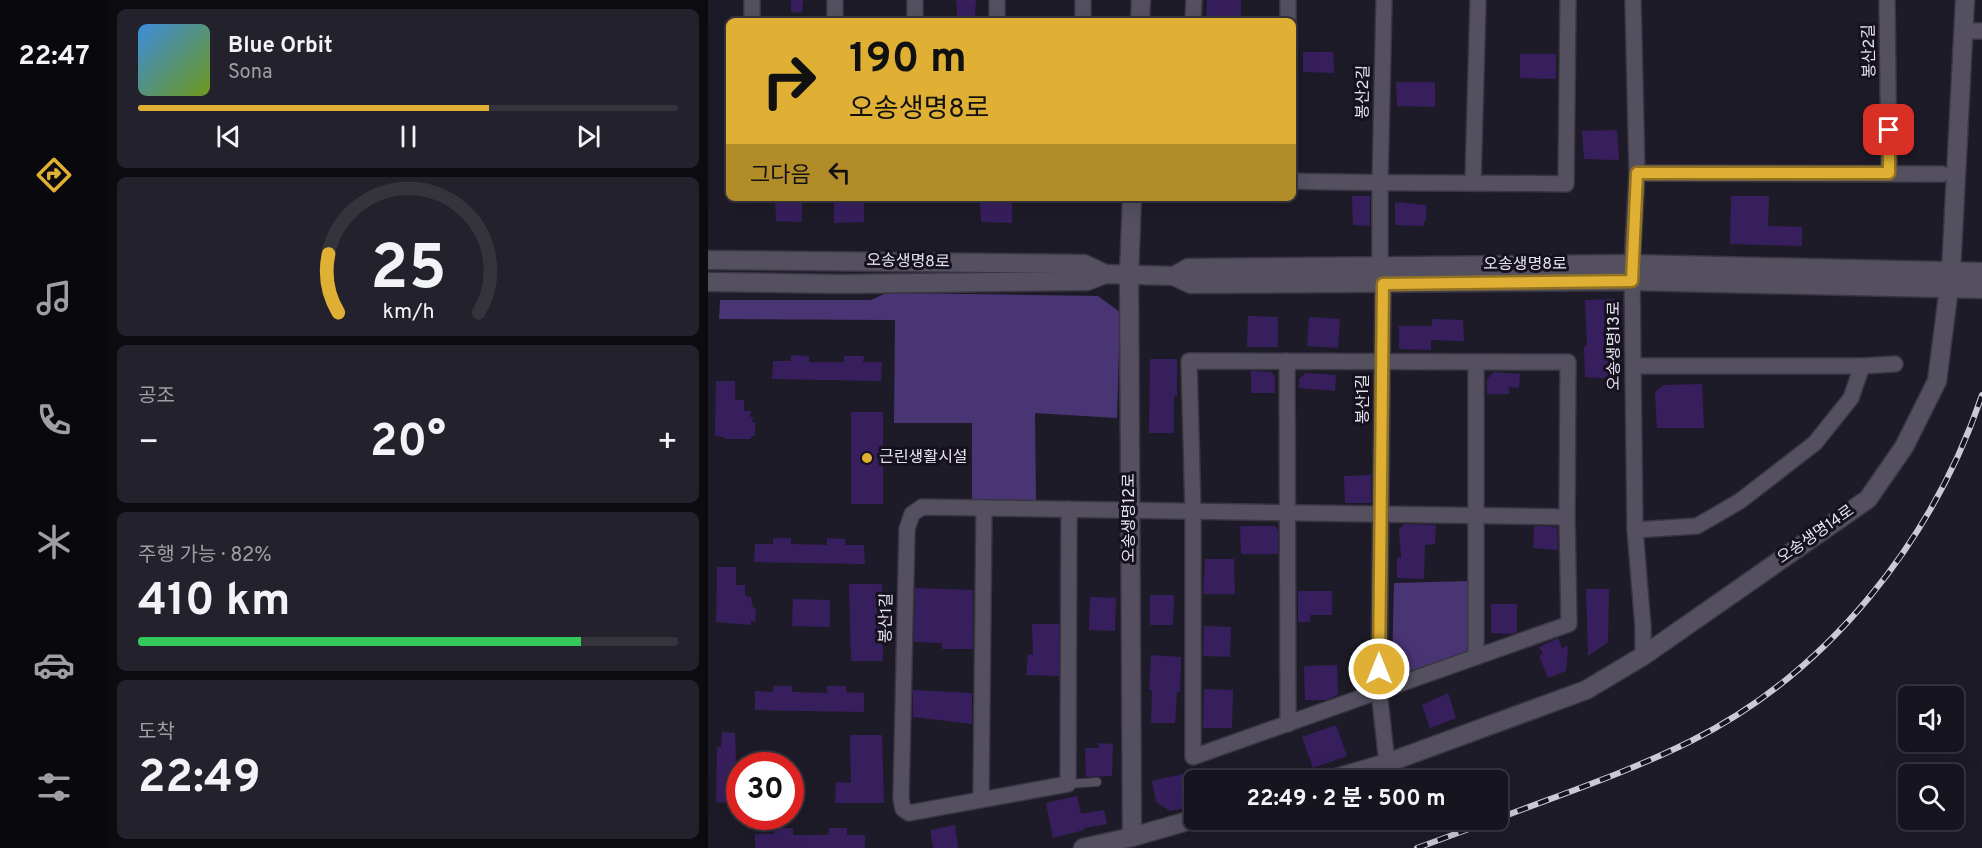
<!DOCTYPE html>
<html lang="ko">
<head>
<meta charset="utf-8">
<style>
	:root { --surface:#16141e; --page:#23212b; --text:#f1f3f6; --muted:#9e9ea4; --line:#35333c; --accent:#dfb034 }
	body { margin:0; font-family:Overpass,"Noto Sans KR",sans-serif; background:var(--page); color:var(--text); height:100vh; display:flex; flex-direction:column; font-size:22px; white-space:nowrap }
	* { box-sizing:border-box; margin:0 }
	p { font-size:20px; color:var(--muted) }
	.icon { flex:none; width:33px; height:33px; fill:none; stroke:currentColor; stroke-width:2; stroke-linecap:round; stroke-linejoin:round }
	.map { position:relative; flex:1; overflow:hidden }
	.sheet { display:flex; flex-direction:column; gap:9px; padding:9px; background:#0c0b10; width:600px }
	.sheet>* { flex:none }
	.top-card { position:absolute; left:18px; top:18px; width:570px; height:183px; border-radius:9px; box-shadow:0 6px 24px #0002,0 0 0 2px var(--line); background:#dfb034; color:#111; overflow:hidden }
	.buttons { position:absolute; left:1190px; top:686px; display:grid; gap:12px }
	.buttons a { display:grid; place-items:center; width:66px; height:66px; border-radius:9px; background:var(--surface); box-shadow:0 6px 24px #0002,0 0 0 2px var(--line); font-size:30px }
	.speed { position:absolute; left:18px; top:752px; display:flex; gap:12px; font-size:30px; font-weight:700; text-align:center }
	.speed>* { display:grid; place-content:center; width:78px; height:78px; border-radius:50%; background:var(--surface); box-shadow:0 6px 24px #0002,0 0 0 2px var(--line); line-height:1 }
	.speed .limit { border:9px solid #d22; background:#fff; color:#111 }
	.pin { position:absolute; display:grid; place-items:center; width:51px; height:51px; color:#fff; margin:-26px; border-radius:12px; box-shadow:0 3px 9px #0006 }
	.me { position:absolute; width:66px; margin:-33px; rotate:0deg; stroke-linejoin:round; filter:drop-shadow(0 0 4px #0008) }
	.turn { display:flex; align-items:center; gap:21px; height:126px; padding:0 24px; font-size:27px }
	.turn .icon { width:78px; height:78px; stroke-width:2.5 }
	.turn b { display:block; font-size:42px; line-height:51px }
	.then { display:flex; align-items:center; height:57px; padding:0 24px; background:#0003; gap:12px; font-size:22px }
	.big { font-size:45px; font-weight:700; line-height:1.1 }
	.sheet .card { flex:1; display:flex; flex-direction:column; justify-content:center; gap:9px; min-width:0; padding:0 21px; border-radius:9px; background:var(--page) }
	.sheet .dial { align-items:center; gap:0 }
	.dial svg { height:156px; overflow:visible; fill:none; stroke:var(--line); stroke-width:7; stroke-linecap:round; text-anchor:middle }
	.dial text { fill:var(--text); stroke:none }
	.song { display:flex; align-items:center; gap:18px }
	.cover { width:72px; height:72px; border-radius:9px; background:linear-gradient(135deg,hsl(210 70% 55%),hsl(80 70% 35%)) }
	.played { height:6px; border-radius:3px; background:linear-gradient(90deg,var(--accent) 65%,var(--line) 65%) }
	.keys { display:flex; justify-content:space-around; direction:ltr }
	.heat { display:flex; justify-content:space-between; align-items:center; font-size:33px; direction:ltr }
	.charge { height:9px; border-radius:4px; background:linear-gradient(90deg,#34c759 82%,var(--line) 0) }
	.trip { position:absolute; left:476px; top:770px; width:324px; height:60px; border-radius:9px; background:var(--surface); box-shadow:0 6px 24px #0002,0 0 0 2px var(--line); font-weight:700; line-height:60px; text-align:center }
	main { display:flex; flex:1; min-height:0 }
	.tabs { display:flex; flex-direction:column; width:108px; justify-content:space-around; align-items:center; background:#09080c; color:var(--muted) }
	.tabs .icon { width:42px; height:42px }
	.tabs .current { color:var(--accent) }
	.tabs b { font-size:27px; color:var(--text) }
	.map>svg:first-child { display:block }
	.green { fill:#4a3574 }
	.building { fill:#371f5e }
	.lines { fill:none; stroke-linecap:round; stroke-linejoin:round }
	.lane-casing { stroke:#393641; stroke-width:10 }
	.street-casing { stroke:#393641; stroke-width:18 }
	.secondary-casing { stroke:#393641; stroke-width:21 }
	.lane { stroke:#545060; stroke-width:8 }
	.street { stroke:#545060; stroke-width:15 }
	.secondary { stroke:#545060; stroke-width:18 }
	.rail-casing { stroke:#cbc9d3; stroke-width:6 }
	.rail { stroke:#15111f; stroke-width:4; stroke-dasharray:11; stroke-linecap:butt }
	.route-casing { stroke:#917222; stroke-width:15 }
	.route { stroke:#dfb034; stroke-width:10 }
	.poi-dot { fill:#dfb034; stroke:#15111f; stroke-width:2 }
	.labels { text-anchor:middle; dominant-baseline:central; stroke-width:6; stroke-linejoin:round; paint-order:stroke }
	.street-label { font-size:16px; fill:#e5e3ed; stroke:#15111f }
	.poi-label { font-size:16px; fill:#e5e3ed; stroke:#15111f; text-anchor:start }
</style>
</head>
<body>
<main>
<nav class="tabs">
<b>22:47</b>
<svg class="icon current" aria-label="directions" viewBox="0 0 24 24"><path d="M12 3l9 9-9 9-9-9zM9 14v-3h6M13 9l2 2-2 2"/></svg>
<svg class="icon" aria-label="music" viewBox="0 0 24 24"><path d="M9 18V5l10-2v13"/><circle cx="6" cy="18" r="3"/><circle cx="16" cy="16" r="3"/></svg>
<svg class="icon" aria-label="phone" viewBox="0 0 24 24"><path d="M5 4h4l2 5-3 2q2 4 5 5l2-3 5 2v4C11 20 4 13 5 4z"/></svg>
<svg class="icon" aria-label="climate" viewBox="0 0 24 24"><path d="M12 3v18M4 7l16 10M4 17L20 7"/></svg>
<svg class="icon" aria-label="car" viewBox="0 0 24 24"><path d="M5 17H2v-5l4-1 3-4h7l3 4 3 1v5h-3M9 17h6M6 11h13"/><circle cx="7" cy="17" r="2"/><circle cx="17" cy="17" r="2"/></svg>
<svg class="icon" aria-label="filters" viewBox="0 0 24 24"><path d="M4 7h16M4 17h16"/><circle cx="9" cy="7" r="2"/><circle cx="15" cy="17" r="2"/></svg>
</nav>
<section class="sheet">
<div class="card">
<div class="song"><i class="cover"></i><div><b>Blue Orbit</b><p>Sona</p></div></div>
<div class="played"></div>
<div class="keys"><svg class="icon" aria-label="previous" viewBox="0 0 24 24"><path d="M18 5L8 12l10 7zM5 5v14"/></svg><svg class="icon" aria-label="pause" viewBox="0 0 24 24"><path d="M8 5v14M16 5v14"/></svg><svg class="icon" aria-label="next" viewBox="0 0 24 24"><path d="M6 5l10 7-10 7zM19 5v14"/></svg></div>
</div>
<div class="card dial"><svg viewBox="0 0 100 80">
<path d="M14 69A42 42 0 1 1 86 69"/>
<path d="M14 69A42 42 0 0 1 9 39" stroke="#dfb034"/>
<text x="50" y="56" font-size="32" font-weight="700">25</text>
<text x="50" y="72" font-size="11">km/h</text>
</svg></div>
<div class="card"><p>공조</p>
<div class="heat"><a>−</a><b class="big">20°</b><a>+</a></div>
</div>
<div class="card"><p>주행 가능 · 82%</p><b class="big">410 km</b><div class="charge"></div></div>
<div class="card"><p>도착</p><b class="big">22:49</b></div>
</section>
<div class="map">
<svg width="1274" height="848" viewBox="0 0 1274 848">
	<rect width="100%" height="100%" fill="#1e1b28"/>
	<!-- green -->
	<g class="green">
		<path d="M188,293L390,296L412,312L409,418L327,413L328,502L264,501V423H186L187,320L11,319L12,300H163L176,294Z"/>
		<path d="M761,581V649L757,654L695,679L684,669L686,583Z"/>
	</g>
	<!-- building -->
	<g class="building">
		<path d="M83,0H95L94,13L83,12Z"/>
		<path d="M248,0H268L267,16H249Z"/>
		<path d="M499,0H533V21H498Z"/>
		<path d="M595,52H625L626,73L595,72Z"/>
		<path d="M812,54H848V79L812,78Z"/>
		<path d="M688,82H727V107L689,106Z"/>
		<path d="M909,130L911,160L876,159L874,131Z"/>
		<path d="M644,196H662V226L645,225Z"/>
		<path d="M1023,196H1061L1060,226L1094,227V246L1022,244Z"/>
		<path d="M67,198H94V222L68,221Z"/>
		<path d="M126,198H156V222L126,223Z"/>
		<path d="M272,202H304V223L273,222Z"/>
		<path d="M687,202L718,205V221H716V226L687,225Z"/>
		<path d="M906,299L914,305L913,340H910L909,379L877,377L876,346H879L877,300Z"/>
		<path d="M540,316L570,317V347H539Z"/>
		<path d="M601,317L632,319L630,348L599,346Z"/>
		<path d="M724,319L755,320L756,341L723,340V350L691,349V326H724Z"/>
		<path d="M83,355L101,356V362H136V356H156L155,362H174L173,381L64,379L65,361H83Z"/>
		<path d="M442,359H469V396H466V433H441Z"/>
		<path d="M543,371L563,372L567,376V393H543Z"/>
		<path d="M786,372L812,374L811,388L801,387V394H779V379Z"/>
		<path d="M598,373L628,375L627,391L591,388V379Z"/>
		<path d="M8,381H27V400H36V411H43L42,417H45L44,422H47V436H43V439H16V437L7,436Z"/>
		<path d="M994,384L996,428H949L947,392L956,385Z"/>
		<rect x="143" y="412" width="32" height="92"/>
		<path d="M663,475V503H637L636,476Z"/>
		<path d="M697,524L728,525L727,544L717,545L716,579L689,578V557L693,558L691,529Z"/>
		<path d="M532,526H567L570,531V554H533Z"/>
		<path d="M826,526L849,527L850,550L825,548Z"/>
		<path d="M65,538H83V544L119,545V538L138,539L137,545H156L157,564L46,562L47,544H65Z"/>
		<path d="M497,559H526L527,594H495Z"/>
		<path d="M9,567H28V585H37V596L43,597L45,608H48L47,622L43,621V625L8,622Z"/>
		<path d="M141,584H174L175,661H143Z"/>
		<path d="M207,588L265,590V649H234V643L206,642Z"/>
		<path d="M878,589H901L900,642L880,656Z"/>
		<path d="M590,591H624V615H602V622H590Z"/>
		<path d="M442,595H466L465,625H442Z"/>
		<path d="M382,597L408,598L407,631L381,630Z"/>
		<path d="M85,599L122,600V627L84,626Z"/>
		<path d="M783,604H809V632L804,634L783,633Z"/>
		<path d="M324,624H351V676L318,675L320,654L325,655Z"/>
		<path d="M496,626L523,627L522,657L495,656Z"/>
		<path d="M850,638L854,648L860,646L858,671L840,678L831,656L835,654L831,647Z"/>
		<path d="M443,655L473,657L472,692H469L467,723H443L444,690H441Z"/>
		<path d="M629,665L630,695L618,700H597L596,666Z"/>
		<path d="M65,686H84V692L119,693V686H138V692L156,693V712L47,710V691L65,692Z"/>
		<path d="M496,689L525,690L524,728H495Z"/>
		<path d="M205,690L264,693V724L205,717Z"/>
		<path d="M740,693L748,718L722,728L714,705Z"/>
		<path d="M628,725L639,756L605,768L594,737Z"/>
		<path d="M14,732L27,733L28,765H32V804L8,802L9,747H13Z"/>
		<path d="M142,735H174L176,803H127L128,782L143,783Z"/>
		<path d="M390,743L405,744L404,776L378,777L377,748H391Z"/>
		<path d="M475,774L482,807L462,811L448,802L444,781Z"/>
		<path d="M369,796L373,814L396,810L399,824L376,828V830L345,838L338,803Z"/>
		<path d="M247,825L250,848H225L222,830Z"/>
		<path d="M67,828H85V835H120L121,828H139V835H157V848H47V834H66Z"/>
	</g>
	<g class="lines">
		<defs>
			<path id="lane" d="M360,784L389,782"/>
			<g id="street">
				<path d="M127,0V21"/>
				<path d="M925,0L929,173L924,264L925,366L927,530L935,627V656"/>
				<path d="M1179,0L1181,173"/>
				<path d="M44,21V0"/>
				<path d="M207,21V0"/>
				<path d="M289,21V0"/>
				<path d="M375,21V0"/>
				<path d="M485,21L486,0"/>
				<path d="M580,21V0"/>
				<path d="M1256,31H1274"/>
				<path d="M929,173L1234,174"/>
				<path d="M585,181C676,184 767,182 858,184L860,0"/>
				<path d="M765,182L770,0"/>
				<path d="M672,265V184L676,0"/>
				<path d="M675,284L671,691L679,763"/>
				<path d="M481,361L860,362L859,517L861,624L485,757V511Z"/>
				<path d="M579,361L580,724"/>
				<path d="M768,362V657"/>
				<path d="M925,366H1154L1143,398L1107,443L1032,501L989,526L927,530"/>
				<path d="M1154,366L1187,364"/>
				<path d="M361,509L360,784L201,813L195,809L193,799L199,529L204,514L214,507C429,510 644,514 859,517"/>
				<path d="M273,799L276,508"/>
			</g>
			<g id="secondary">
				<path d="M432,21L433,0"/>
				<path d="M0,260L376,264L397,274"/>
				<path d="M466,276L480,268L924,264L1274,272"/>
				<path d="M0,282L133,284L379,281L397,274L466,276L483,284L924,281L1274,289"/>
				<path d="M621,780L679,763L878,690L935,656L1160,499L1196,447L1229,381L1243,272L1257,0"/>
				<path d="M424,837L421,275L424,198"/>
				<path d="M375,848L424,837L487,819"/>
			</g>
		</defs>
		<!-- lane casing -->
		<use href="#lane" class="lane-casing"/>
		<!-- street casing -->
		<use href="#street" class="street-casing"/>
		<!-- secondary casing -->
		<use href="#secondary" class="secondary-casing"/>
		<!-- lane -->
		<use href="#lane" class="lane"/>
		<!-- street -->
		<use href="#street" class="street"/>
		<!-- secondary -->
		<use href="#secondary" class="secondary"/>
		<defs>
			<g id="rail">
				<path d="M789,819C854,794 921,772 983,741C1121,672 1225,540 1274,395"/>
				<path d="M709,848L788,819"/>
			</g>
		</defs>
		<!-- rail casing -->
		<use href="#rail" class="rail-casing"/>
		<!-- rail -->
		<use href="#rail" class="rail"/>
	</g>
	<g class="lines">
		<defs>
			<path id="route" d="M671,669L675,284L924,281L929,173H1181V130"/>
		</defs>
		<!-- route casing -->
		<use href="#route" class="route-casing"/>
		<!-- route -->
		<use href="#route" class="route"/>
	</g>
	<!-- markers -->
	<circle class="poi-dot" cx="159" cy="458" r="6"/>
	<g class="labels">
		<!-- street labels -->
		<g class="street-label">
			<text transform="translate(1162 51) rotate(-91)">봉산2길</text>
			<text transform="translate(656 92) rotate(-89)">봉산2길</text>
			<text transform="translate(200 262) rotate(1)">오송생명8로</text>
			<text x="817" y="265">오송생명8로</text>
			<text transform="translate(907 346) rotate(-90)">오송생명13로</text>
			<text transform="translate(656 399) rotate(-90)">봉산1길</text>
			<text transform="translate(422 518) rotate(-90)">오송생명12로</text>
			<text transform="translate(1108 535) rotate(-35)">오송생명14로</text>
			<text transform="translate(179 618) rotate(-89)">봉산1길</text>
		</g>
		<!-- poi labels -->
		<g class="poi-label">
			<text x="171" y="458">근린생활시설</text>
		</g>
	</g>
</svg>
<div class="buttons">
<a><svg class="icon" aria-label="sound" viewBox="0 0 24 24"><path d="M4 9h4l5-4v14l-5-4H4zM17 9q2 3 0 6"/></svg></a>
<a><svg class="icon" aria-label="search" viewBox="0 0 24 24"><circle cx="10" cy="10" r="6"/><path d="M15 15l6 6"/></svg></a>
</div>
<div class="speed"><div class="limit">30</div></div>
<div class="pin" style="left:1181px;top:130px;background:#d93025"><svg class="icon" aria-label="arrive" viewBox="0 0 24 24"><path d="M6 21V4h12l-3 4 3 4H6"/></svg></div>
<svg class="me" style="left:671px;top:669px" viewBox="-20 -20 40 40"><circle r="17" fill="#dfb034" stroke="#fff" stroke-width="3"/><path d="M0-11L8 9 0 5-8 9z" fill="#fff"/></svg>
<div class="trip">22:49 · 2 분 · 500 m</div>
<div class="top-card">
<div class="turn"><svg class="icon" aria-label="right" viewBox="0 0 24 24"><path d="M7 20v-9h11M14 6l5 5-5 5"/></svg><div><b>190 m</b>오송생명8로</div></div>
<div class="then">그다음<svg class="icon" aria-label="left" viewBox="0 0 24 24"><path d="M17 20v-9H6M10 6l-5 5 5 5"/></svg></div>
</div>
</div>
</main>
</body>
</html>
